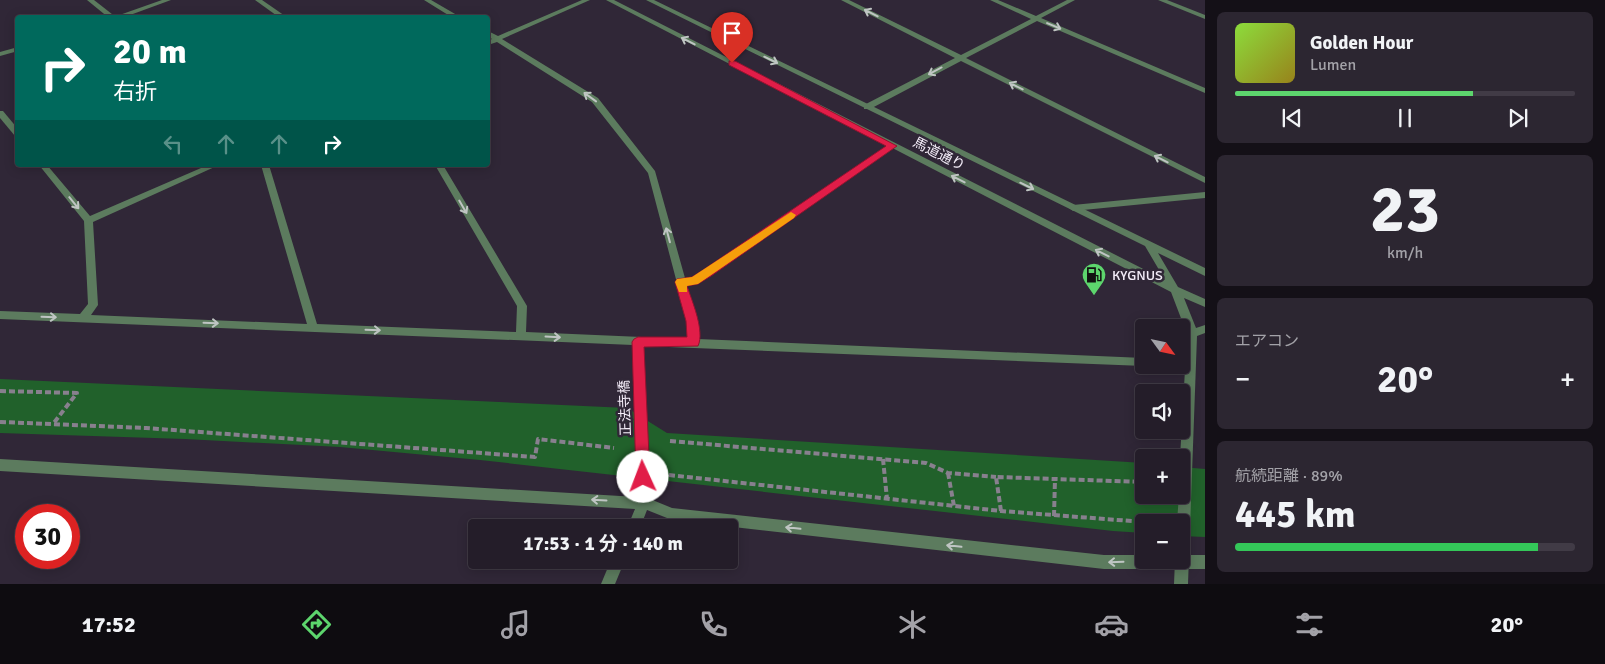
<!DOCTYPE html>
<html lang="ja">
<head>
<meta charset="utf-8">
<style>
	:root { --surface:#241d29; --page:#2c2631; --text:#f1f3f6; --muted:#a3a2a8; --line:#413b46; --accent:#5dd56d }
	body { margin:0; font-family:Signika,"Noto Sans JP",sans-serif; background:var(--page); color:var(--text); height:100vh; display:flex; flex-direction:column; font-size:19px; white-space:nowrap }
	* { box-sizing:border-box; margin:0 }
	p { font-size:16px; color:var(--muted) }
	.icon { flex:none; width:28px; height:28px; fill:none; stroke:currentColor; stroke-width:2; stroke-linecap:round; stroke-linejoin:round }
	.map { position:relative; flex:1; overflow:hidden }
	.details { display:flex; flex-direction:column; gap:12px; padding:12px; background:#141017; width:400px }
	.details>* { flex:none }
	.banner { position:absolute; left:15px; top:15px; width:475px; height:152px; border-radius:5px; box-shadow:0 2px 12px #0003,0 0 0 1px var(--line); background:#00695c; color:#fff; overflow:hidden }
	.needle { width:32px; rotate:123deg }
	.controls { position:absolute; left:1135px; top:319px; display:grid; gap:10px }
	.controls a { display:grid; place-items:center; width:55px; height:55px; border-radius:5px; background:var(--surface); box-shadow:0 2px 12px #0003,0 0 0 1px var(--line); font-size:25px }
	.speed { position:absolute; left:15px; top:504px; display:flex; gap:10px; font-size:25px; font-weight:700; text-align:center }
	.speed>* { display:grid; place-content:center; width:65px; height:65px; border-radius:50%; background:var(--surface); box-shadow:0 2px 12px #0003,0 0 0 1px var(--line); line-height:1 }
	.speed .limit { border:8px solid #d22; background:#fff; color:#111 }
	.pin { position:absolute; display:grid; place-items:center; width:42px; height:42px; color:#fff; margin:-51px -21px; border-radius:50% 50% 50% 0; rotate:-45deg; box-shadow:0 0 5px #0007 }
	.pin .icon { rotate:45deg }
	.me { position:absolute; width:55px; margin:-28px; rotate:358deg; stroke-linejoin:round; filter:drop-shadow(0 0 4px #0008) }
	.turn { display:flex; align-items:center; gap:18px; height:105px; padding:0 15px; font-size:22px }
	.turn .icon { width:65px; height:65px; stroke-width:2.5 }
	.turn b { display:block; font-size:35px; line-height:42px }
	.lanes { display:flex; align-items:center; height:48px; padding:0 15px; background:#0003; justify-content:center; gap:25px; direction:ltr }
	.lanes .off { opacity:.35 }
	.big { font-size:38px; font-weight:700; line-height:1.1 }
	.details .tile { flex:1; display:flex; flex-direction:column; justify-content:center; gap:8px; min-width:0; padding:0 18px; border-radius:8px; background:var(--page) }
	.details .dial { align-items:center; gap:0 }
	.dial b { font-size:65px; line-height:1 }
	.song { display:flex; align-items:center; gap:15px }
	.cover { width:60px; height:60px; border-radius:8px; background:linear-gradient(135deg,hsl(90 70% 55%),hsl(50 70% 35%)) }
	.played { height:5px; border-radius:2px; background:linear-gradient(90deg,var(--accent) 70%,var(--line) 70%) }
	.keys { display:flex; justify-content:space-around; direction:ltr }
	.heat { display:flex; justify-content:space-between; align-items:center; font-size:28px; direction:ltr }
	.charge { height:8px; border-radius:4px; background:linear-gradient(90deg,#34c759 89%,var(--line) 0) }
	.trip { position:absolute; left:468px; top:519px; width:270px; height:50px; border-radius:5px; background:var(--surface); box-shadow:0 2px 12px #0003,0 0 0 1px var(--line); font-weight:700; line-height:50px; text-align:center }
	.menu { display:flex; height:80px; justify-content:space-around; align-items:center; background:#0e0c10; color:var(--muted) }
	.menu .icon { width:35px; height:35px }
	.menu .on { color:var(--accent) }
	.menu b { font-size:22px; color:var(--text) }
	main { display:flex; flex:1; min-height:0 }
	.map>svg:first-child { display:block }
	.green { fill:#21612b }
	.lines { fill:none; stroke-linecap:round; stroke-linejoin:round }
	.path { stroke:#88808e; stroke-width:4; stroke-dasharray:6 3; stroke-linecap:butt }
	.minor { fill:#5c7b5e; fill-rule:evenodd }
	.tertiary { fill:#5c7b5e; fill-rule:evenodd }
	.oneway { stroke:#bfc5c3 }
	.route { fill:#e11d48; stroke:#92132f }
	.slow { fill:#f59e0b }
	.labels { text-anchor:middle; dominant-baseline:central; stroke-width:5; stroke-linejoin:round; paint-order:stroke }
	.street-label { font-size:14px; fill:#f4edf9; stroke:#302737 }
	.poi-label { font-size:14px; fill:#f4edf9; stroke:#302737; text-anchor:start }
</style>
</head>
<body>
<main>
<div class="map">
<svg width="1205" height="584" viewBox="0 0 1205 584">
	<rect width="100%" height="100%" fill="#302737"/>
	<!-- green -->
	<path class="green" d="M0,379L627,408L667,433L1144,463V495H1181V467L1205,469V537L1181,536V522H1144V533L1113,531L480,460L340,447L185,439L0,433Z"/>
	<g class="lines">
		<!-- path -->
		<g class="path">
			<path d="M0,391L77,393L53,424"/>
			<path d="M0,422L146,428L535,457L538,439L614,448"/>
			<path d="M670,441L926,463L948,473L996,477"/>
			<path d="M883,459L887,499"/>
			<path d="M948,473L954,506"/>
			<path d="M669,475L1001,511L1144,522"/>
			<path d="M1001,511L996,477L1144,482"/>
			<path d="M1054,516L1055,479"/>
		</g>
		<!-- minor -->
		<g class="minor">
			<path d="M87,0H94L117,18H109Z"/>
			<path d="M255,0H262L288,18H280Z"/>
			<path d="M424,0H431L462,18H453Z"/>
			<path d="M582,0H590L502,39L598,98L655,171L685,278H692L704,271L890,144H893L897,146L710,275L697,284L687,285L697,321L698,339L1144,358V365H1148L1144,366L643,346L650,499L672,508L1104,555H1144V560H1181V555H1205V569H1104L672,520L647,510L640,528H627L635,509L0,471V459L637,497L633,345L0,319V311L80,314L88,304L84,221L39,165H47L90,216L208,165H219L93,222L98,305L91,315L307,324L261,165H269L317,324L516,332L517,306L435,165H443L527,306L526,332L688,339L687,321L648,173L592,102L497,42L488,45V41L492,39L488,36V31L498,36Z"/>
			<path d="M841,0H849L961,55L1031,19L990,0H998L1036,16L1067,0H1075L1041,18L1205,88V93L1037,21L966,58L1205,177V183L961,61L870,109H864V105L955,58Z"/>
			<path d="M0,111H3L18,129V136H15L0,118Z"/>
			<path d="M1205,192V198L1073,211L1069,208L1073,205Z"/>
			<path d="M611,560H625L615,584H601Z"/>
		</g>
		<!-- tertiary -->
		<g class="tertiary">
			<path d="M162,0H171L122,18H111Z"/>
			<path d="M606,0H614L1165,280L1145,246L646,0H654L1205,268V276L1158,253L1178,287L1205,299V307L1184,298L1196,328L1205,325V333L1197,336L1188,584H1174L1175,560H1181V522H1177L1179,495H1181L1180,458L1187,334L1171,292Z"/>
			<path d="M1158,0H1167L1205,15V19Z"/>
			<path d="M18,47V51L0,56V52Z"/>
		</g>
	</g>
	<!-- one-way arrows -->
	<defs><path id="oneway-shaft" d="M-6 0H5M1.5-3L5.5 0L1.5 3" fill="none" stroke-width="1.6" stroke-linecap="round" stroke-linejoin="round" transform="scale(1.25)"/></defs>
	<g class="oneway">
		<use href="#oneway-shaft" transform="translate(871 13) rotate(-153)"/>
		<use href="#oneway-shaft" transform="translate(1054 26) rotate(23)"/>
		<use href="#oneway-shaft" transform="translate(688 41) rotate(-153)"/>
		<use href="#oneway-shaft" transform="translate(771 60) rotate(26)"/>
		<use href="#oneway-shaft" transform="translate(935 71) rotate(152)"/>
		<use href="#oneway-shaft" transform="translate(1016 86) rotate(-153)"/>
		<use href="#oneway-shaft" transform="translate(590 97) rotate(-144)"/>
		<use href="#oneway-shaft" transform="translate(1161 159) rotate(-153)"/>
		<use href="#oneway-shaft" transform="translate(958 179) rotate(-153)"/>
		<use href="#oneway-shaft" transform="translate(1027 186) rotate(26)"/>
		<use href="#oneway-shaft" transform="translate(74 203) rotate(51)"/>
		<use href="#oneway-shaft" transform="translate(463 207) rotate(60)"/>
		<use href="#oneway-shaft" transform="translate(668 235) rotate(-105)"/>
		<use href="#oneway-shaft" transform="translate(1102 253) rotate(-153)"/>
		<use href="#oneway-shaft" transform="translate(49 317) rotate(2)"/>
		<use href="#oneway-shaft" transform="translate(211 323) rotate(2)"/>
		<use href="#oneway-shaft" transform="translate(373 330) rotate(2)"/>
		<use href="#oneway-shaft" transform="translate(553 337) rotate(3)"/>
		<use href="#oneway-shaft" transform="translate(599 500) rotate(-177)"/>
		<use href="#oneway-shaft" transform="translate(793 528) rotate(-174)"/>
		<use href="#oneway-shaft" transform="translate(954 546) rotate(-174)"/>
		<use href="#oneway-shaft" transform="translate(1116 562) rotate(178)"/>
	</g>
	<!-- route -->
	<path class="route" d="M729,61H735L897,146L711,276L698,284L687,286C692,301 705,331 698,346L644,347L650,477L648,482L643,484L638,482L636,477L632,342L634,339L638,337H687L686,321L675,282L677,279L692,277L703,270L886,146L729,65Z"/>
	<!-- slow -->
	<path class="slow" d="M791,212L796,215L794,218L698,284L687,286V292H679L675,282L677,279L692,277Z"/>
	<!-- icons -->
	<defs>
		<symbol id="fuel-pin" viewBox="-11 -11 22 30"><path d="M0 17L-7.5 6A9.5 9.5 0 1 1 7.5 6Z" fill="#5dd56d" stroke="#302737"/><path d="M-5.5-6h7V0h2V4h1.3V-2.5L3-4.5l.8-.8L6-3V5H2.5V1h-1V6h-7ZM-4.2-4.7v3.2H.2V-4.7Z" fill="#111"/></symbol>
	</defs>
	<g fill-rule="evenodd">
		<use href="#fuel-pin" x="1080" y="261" width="28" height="38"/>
	</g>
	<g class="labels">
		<!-- street labels -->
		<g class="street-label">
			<text transform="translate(939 154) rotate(27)">馬道通り</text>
			<text transform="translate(625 408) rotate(-92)">正法寺橋</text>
		</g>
		<!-- poi labels -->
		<g class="poi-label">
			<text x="1112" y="275">KYGNUS</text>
		</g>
	</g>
</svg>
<div class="controls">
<a><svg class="needle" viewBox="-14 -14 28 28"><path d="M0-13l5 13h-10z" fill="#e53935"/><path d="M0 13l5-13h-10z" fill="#a3a2a8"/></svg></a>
<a><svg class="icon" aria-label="sound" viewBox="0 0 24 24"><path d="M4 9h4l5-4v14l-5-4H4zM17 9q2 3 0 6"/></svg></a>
<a>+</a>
<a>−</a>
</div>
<div class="speed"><div class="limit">30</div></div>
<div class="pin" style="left:732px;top:63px;background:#d93025"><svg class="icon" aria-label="arrive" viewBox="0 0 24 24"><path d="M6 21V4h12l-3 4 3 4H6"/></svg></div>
<svg class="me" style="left:643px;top:477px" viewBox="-20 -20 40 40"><circle r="19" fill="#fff"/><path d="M0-13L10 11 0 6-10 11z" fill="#e11d48"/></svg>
<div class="trip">17:53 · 1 分 · 140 m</div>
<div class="banner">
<div class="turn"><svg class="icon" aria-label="right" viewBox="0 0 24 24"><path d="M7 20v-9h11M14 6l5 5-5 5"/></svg><div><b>20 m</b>右折</div></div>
<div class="lanes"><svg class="icon off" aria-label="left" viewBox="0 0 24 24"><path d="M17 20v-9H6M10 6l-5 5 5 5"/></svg><svg class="icon off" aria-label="ahead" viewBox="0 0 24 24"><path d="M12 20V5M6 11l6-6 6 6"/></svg><svg class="icon off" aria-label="ahead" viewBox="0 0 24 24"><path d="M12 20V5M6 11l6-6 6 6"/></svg><svg class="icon" aria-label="right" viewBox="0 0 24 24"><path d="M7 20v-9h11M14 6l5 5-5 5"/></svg></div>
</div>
</div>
<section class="details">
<div class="tile">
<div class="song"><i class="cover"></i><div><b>Golden Hour</b><p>Lumen</p></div></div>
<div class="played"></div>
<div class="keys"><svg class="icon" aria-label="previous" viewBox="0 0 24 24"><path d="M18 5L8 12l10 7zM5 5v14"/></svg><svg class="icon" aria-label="pause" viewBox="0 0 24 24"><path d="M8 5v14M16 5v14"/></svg><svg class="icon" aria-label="next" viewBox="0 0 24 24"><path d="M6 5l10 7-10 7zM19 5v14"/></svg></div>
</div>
<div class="tile dial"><b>23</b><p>km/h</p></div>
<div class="tile"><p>エアコン</p>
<div class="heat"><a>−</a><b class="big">20°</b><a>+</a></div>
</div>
<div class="tile"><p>航続距離 · 89%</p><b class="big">445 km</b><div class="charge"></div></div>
</section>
</main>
<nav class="menu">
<b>17:52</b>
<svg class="icon on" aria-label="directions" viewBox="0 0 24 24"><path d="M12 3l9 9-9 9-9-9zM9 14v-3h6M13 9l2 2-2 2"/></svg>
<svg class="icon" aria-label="music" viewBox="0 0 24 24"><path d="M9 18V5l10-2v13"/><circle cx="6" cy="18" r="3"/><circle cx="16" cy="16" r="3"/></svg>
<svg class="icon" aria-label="phone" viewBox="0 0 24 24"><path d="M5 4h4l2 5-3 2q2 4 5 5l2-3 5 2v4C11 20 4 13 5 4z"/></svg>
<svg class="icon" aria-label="climate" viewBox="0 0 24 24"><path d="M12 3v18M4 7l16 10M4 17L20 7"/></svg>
<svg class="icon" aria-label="car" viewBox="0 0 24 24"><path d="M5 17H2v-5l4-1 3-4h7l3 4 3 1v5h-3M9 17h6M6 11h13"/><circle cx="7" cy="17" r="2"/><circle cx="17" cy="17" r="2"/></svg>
<svg class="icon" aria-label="filters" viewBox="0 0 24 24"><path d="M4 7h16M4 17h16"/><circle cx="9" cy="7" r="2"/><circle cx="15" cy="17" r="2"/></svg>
<b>20°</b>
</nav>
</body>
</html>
